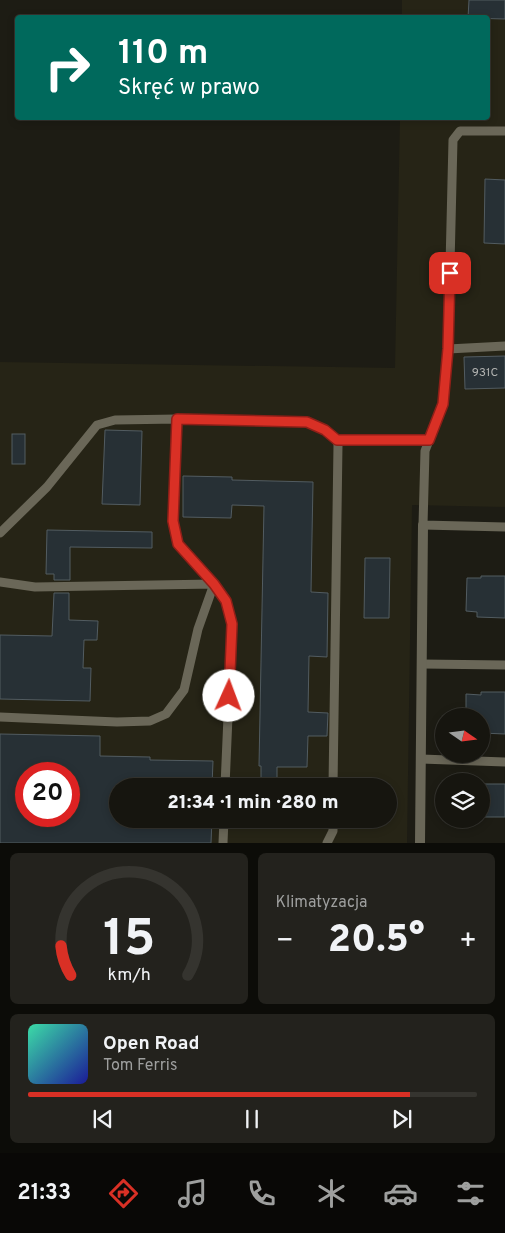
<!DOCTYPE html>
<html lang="pl">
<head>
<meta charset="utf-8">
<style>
	:root { --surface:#16150f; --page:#23221d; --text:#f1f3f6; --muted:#9e9f9e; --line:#35342f; --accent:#d93025 }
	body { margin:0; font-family:Overpass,sans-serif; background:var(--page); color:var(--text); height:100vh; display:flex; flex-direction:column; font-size:19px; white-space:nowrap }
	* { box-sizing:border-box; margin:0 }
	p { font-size:16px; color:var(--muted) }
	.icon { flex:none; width:28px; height:28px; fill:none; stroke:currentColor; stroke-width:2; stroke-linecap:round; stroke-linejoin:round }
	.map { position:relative; height:843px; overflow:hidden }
	.panel { display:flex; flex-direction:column; gap:10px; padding:10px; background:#0c0c08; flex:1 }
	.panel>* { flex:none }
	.guide { position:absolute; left:15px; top:15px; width:475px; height:105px; border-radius:5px; box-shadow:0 2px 8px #0003,0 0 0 1px var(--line); background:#00695c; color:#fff; overflow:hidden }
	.needle { width:32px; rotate:104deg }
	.tools { position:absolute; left:435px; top:708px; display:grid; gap:10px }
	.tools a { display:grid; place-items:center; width:55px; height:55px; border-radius:50%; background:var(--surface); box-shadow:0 2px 8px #0003,0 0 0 1px var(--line); font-size:25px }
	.speed { position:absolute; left:15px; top:762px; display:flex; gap:10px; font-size:25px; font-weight:700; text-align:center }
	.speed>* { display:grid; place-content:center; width:65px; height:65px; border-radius:50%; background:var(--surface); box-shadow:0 2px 8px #0003,0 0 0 1px var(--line); line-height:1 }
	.speed .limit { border:8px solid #d22; background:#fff; color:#111 }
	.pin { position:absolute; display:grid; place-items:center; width:42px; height:42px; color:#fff; margin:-21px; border-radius:10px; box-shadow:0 2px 8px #0006 }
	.me { position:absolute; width:55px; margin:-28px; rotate:2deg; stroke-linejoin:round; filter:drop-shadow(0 0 4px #0008) }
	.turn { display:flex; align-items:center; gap:18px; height:105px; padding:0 20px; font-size:22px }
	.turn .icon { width:65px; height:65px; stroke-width:2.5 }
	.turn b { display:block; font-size:35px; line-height:42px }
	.big { font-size:38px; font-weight:800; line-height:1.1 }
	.panel .widget { flex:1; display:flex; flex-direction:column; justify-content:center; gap:8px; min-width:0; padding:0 18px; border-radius:8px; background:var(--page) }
	.panel .dial { align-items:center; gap:0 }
	.dial svg { height:130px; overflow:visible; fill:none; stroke:var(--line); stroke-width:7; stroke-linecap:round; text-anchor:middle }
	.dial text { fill:var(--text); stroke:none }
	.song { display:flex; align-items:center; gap:15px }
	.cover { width:60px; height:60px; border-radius:8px; background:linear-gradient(135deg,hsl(160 70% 55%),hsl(240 70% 35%)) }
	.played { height:5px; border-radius:2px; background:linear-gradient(90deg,var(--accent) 85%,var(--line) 85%) }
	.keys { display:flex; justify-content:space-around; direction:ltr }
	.heat { display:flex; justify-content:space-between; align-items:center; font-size:28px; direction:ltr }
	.panel .tiles { flex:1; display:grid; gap:10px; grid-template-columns:1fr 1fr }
	.widget:last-child { grid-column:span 2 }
	.trip { position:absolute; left:109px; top:778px; width:288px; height:50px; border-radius:25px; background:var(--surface); box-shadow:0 2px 8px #0003,0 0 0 1px var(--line); font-weight:800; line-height:50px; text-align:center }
	.tab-bar { display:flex; height:80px; justify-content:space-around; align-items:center; background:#090806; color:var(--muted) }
	.tab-bar .icon { width:35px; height:35px }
	.tab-bar .current { color:var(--accent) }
	.tab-bar b { font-size:22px; color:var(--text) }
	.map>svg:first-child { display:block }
	.built { fill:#262416; fill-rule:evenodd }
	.building { fill:#273035; stroke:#525c61; fill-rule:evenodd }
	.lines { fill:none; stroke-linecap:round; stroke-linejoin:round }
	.lane { stroke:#6a6758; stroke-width:9 }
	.street { stroke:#6a6758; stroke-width:10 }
	.route-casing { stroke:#8d1f18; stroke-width:12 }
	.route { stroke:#d93025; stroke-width:9 }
	.labels { text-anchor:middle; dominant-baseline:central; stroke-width:5; stroke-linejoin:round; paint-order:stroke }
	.number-label { font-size:12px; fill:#b1b2b0 }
</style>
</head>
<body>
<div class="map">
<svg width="505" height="843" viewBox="0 0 505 843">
	<rect width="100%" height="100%" fill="#1d1c14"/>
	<!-- built -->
	<path class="built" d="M402,0H505V507L412,505L407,843H0V362L395,368L400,118H488V18L402,17ZM26,774H69V816H26ZM118,786H388V819H118Z"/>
	<!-- building -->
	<g class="building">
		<path d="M469,0H505V19L468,18Z"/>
		<path d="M485,179L505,180V244L484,243Z"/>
		<path d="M505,356V388L465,389L464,357Z"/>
		<path d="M105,430L142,431L140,505L102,504Z"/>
		<rect x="12" y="434" width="13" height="30"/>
		<path d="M183,476L232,477V480L313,482L311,592L328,593L327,657L309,656L308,712L328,713L327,736H308L307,767H277V786H261V766H259L264,506L232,505L231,518L183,517Z"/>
		<path d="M47,530L152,532V548L70,547V580H54V574H46Z"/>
		<path d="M365,558H390L389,618H364Z"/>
		<path d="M481,576H505V618L477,617V612L466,611L467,578H481Z"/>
		<path d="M54,593H69V620L98,621L97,640H84L83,668H91L90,701L0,699V635L52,636Z"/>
		<path d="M481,692H505V734L481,733V716H466V694L481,695Z"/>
		<path d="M0,734L100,736V756L150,757V760L213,761L212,786H118V819H212L211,843H0ZM26,774H69V816H26Z"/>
		<rect x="481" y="784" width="24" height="33"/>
	</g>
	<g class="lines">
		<!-- lane -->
		<g class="lane">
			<path d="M505,131H460L453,140L448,349L443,404L425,451L423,525L505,527"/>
			<path d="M448,349L505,346"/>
			<path d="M177,419L173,521L178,544L214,584L226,601L232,624L225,786"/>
			<path d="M337,440L429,441"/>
			<path d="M0,533L47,487L97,425L115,420L177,419L307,422L325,429L337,440L338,445L333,786"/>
			<path d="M0,582L35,587L214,584L198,629L184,690L166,714L150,721L117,722L0,717"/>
			<path d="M422,664L505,665"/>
			<path d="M421,759L505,762"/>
			<path d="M223,843L224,819"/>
			<path d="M327,843L333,831V819"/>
		</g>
		<!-- street -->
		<path class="street" d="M420,843L423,525"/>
	</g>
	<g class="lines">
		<defs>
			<path id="route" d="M229,696L232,624L226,601L214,584L178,544L173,521L177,419L307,422L325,430L337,440H429L443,404L448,349L450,273"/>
		</defs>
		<!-- route casing -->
		<use href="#route" class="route-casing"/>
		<!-- route -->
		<use href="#route" class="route"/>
	</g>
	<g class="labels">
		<!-- number labels -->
		<g class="number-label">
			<text x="485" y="373">931C</text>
		</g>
	</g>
</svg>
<div class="tools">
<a><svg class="needle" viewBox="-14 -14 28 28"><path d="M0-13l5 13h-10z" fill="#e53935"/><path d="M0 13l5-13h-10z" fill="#9e9f9e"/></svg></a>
<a><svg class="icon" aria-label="layers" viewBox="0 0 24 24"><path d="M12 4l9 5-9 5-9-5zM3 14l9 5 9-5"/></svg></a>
</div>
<div class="speed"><div class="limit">20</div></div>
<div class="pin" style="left:450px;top:273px;background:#d93025"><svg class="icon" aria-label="arrive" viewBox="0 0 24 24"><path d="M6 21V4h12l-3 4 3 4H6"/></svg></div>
<svg class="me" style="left:229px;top:696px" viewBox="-20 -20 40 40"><circle r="19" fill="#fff"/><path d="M0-13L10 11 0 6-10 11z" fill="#d93025"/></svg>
<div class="trip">21:34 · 1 min · 280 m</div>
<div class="guide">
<div class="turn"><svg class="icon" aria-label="right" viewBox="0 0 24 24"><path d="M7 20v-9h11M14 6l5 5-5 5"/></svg><div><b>110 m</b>Skręć w prawo</div></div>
</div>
</div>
<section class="panel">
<div class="tiles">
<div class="widget dial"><svg viewBox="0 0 100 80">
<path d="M14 69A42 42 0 1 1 86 69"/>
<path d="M14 69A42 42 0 0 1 8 51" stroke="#d93025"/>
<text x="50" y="56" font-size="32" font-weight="700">15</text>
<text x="50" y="72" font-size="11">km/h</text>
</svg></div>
<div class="widget"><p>Klimatyzacja</p>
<div class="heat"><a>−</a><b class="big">20.5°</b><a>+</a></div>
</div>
<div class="widget">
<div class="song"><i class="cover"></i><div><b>Open Road</b><p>Tom Ferris</p></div></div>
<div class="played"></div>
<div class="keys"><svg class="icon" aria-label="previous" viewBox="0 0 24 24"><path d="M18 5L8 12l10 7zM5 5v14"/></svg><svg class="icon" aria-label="pause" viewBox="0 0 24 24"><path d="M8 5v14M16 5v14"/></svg><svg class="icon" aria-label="next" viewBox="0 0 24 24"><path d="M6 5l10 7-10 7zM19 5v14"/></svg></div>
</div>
</div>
</section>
<nav class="tab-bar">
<b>21:33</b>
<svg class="icon current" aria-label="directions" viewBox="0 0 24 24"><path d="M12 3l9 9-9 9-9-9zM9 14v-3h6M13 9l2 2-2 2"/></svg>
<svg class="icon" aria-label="music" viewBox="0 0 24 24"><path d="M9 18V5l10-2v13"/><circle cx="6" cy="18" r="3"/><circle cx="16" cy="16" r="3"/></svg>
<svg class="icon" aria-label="phone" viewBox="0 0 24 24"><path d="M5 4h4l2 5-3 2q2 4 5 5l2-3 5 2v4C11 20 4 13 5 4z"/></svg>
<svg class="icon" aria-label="climate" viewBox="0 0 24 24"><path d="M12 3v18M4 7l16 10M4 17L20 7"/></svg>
<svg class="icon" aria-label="car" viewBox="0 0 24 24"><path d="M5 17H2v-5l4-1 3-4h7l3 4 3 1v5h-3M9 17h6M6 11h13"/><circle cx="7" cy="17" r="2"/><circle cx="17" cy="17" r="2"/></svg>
<svg class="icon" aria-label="filters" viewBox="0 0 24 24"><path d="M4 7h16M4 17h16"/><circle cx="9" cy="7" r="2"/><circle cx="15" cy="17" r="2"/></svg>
</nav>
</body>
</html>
